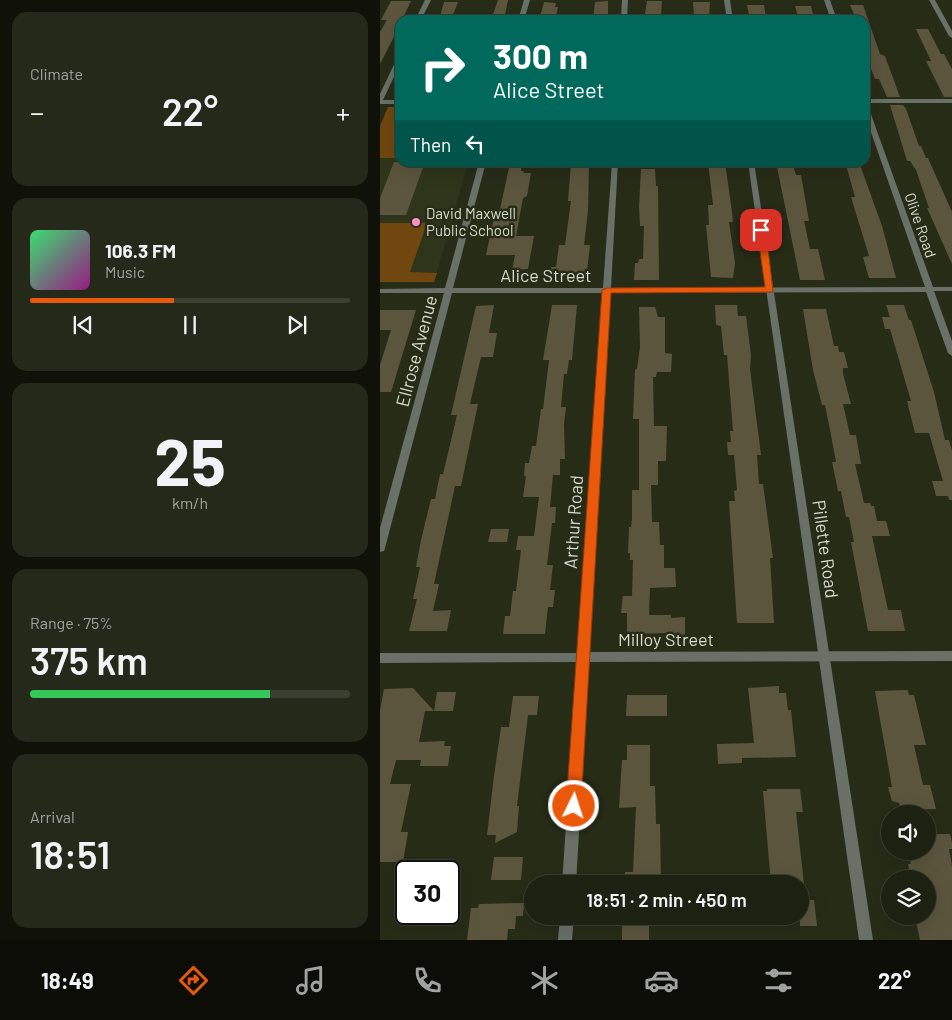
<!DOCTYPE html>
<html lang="en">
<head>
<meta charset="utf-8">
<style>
	:root { --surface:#1d2111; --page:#25291a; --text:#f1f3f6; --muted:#a0a39f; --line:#3b3e31; --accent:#ea580c }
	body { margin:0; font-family:Barlow,sans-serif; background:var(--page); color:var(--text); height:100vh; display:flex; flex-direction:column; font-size:19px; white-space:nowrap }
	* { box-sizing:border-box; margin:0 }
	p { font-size:16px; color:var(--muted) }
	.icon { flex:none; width:28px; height:28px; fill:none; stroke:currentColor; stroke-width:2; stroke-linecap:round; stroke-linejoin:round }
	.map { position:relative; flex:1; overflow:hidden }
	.panel { display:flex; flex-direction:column; gap:12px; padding:12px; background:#101209; width:380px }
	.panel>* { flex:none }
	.top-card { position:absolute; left:15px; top:15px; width:475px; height:152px; border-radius:15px; box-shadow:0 5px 20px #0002,0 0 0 1px var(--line); background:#00695c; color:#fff; overflow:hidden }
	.fabs { position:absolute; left:501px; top:805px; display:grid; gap:10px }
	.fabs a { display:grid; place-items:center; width:55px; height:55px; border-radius:50%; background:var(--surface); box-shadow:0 5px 20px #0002,0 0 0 1px var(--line); font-size:25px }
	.speed { position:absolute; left:15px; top:860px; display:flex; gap:10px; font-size:25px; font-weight:700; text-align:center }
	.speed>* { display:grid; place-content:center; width:65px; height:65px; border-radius:50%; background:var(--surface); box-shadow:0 5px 20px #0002,0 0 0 1px var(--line); line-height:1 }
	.speed .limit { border:2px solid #111; border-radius:8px; background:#fff; color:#111 }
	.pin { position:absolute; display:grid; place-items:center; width:42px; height:42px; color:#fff; margin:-21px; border-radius:10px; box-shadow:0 2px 8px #0006 }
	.me { position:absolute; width:55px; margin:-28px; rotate:4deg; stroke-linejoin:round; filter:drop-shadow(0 0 4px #0008) }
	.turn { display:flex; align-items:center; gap:18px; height:105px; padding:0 15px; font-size:22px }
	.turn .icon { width:65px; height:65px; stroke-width:2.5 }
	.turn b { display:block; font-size:35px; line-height:42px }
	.then { display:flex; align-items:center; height:48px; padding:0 15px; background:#0003; gap:10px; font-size:19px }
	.big { font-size:38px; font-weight:600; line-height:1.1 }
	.panel .widget { flex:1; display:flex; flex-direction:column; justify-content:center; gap:8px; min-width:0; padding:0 18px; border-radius:15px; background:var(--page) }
	.panel .dial { align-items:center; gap:0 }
	.dial b { font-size:65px; line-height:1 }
	.song { display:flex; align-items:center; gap:15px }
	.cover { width:60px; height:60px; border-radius:8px; background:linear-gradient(135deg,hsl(140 70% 55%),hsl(310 70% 35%)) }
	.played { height:5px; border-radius:2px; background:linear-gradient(90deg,var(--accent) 45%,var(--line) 45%) }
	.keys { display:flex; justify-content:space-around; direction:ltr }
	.heat { display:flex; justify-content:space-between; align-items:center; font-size:28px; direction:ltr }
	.charge { height:8px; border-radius:4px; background:linear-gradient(90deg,#34c759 75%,var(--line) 0) }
	.trip { position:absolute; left:144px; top:875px; width:285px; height:50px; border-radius:25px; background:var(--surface); box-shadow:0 5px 20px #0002,0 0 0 1px var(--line); font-weight:600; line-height:50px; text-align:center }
	.dock { display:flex; height:80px; justify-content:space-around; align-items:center; background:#0c0d07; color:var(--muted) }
	.dock .icon { width:35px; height:35px }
	.dock .on { color:var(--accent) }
	.dock b { font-size:22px; color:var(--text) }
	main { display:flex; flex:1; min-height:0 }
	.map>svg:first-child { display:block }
	.built { fill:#2e351a }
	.green { fill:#70470e }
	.building { fill:#5b553e }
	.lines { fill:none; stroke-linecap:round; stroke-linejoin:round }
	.minor { fill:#687068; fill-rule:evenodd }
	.tertiary { fill:#687068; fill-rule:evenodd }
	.route { fill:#ea580c; stroke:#983908 }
	.poi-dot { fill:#fc8fc3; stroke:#272c17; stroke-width:2 }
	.labels { text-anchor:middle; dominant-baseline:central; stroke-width:5; stroke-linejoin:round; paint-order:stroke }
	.far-poi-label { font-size:15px; fill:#d7dbce; stroke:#272c17; text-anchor:start }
	.far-street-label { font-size:15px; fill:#d7dbce; stroke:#272c17 }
	.street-label { font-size:18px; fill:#d7dbce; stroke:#272c17 }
</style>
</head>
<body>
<main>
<section class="panel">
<div class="widget"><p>Climate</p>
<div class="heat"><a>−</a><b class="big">22°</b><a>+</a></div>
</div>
<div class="widget">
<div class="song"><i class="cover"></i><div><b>106.3 FM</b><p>Music</p></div></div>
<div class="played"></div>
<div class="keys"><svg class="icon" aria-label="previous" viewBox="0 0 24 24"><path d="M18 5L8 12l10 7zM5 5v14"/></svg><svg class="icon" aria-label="pause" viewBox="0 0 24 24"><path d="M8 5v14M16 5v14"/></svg><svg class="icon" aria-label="next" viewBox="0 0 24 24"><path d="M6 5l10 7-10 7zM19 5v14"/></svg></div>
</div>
<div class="widget dial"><b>25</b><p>km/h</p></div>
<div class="widget"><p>Range · 75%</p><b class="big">375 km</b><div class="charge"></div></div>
<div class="widget"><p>Arrival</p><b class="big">18:51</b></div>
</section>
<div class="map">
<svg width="572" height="940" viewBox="0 0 572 940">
	<rect width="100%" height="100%" fill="#272c17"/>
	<!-- built -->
	<path class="built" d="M8,107H20V162L88,163L54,282H0V126Z"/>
	<!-- green -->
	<g class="green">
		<path d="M8,107H20V158H0V126Z"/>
		<path d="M0,223H47L30,272L57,273L54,282H0Z"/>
	</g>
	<!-- building -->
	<g class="building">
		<path d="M118,0H128L124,20H111Z"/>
		<path d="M11,1H31L22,20H20V25L0,64V32L7,20H1Z"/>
		<path d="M228,1V20H213L215,2Z"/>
		<path d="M267,1H282L281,16H279V20H264Z"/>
		<path d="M64,2H78L71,20H59Z"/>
		<path d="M164,2L176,3L175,7H178L175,20H159Z"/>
		<path d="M313,2H330L329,20H317V15H314Z"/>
		<path d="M367,5H384L386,19L370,20Z"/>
		<path d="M470,5H483L500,54L505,56L520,97H507L499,79H495L487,58H485V18L476,19Z"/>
		<path d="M415,6H431L434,19L419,20Z"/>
		<path d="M536,29H548L561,54H564L572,69V97H564L546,61H551Z"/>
		<path d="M510,105H523L526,109L539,146H541L546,158H548L572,212V264L547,208H549L536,170L530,161H527Z"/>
		<path d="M14,162H45L26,215H0V198Z"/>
		<path d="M328,162H345L352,212L353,222H349L355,263L353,278L331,277L326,225H329L328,205H333Z"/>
		<path d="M396,162H412L416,175H421L429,221H424L430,249H438L445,280H420Z"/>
		<path d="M130,163H142L141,171H144L143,173H151L147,196L143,198L136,236H154L148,269L132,270L135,255H106L114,217L119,214Z"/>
		<path d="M191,163H209L208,211L204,245H210L206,280H169L171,267H176L179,245H185L191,201H188Z"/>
		<path d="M466,165H480L502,226L516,278H489L483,257L489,256L471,197H475Z"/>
		<path d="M261,169H275L276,186H278L279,280H254L255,263H258L259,259H263L264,226H260L259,206Z"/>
		<path d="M114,305L109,333H117L113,357H101L97,374L90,404H98L81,486H75L54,584H59L53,611L71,610L67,631H29L37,599H33L40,567H36L41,540L51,499H55L60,474H63L77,415H71L96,306Z"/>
		<path d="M172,305H197L192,360H189L187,374H184L181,407H186L184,424L185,459H180V475H173L170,507H176L175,523H172L167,565H173L170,590H175L173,607H168L165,634H123L125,616H130L133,591H136L141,550H136L138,536H154L159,497H143L146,476H144L145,463H149L152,446H156L161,409H163L169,360H163Z"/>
		<path d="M335,305H357L358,316H366L371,355L370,369L381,455H377L379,484H383L393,558H390L394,623H357L349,501H355L354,491L357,490L354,455H348L347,442H351L350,431H353L347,355H344L341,326L336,325Z"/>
		<path d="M506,305H524L529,320H531L554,392L565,440H569L572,451V500H569L568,496H556L552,481H563L549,433H535L527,401H531L510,329H505L502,317H510Z"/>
		<path d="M259,307H275L278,317H285V353L292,354L291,372H277L276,377H273L274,426H287L286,461H278V485H271L272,519V522H279L280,545H284V568H295L296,587L270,588L269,615H291V618L305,617V636H289V633L247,634V613H241L243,596H252L253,560H250V553H248L249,527H251L252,519V490H259V419H253L255,370L257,369L260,347Z"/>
		<path d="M423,309H446L454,346H458L459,352H464L468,368H463V374L471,404H463L470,435H476L481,464H475L484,503H490L491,506H494L497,521H506L510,536H492L508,610H521L525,631H488L471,542H474L469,517H466L461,491H458L452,462H456L451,435L445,405H442L433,370Z"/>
		<path d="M0,310H36L11,392H0V365L11,330H0Z"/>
		<path d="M111,529H129L127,542H108Z"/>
		<path d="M399,686V693H406L408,710H411L416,757L362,758V763L338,764L337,744L374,743L368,688Z"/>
		<path d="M33,688L54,711L57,692H76L73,711H45L39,742L65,741L64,746H71L68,766H40L41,760H16L10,784H31L21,832H28L23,862H0V710L4,689Z"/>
		<path d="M528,690L529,695H534L546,745H534L543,785H550L556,809L521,810L519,803L512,801L508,787H512L495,691Z"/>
		<path d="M247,695H287V716H246Z"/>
		<path d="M133,696H159L157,715H148L137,806H139L137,832L115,843L116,835H107L114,776L121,727H129Z"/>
		<path d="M247,745H270V786H275L276,824H280L281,884H245V872H253L256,807L239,808L242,760H247Z"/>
		<path d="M387,789H420L423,812H416L424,884H391L383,791H387Z"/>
		<path d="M548,834H570L572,843V849H569L572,866V940H540L535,916H548V879H531L528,864H531L529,854H548Z"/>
		<path d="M114,857H143L141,880H111Z"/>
		<path d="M420,900H434L437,926H420Z"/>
		<path d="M144,903L143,916H136L135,929H128L127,940H87L91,908H98L99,904Z"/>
		<rect x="242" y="925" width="27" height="15"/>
	</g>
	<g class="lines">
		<!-- minor -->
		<g class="minor">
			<path d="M45,0H51L41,20H35Z"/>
			<path d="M144,0H150L144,20H138Z"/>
			<path d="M242,0H248L247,20H241Z"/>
			<path d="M444,0H450L457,20H451Z"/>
			<path d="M549,0H555L572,31V38L569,36Z"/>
			<path d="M20,56V64L3,100H20V104H0V94L17,58Z"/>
			<rect x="485" y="99" width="87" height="4"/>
			<path d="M485,104L488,106L553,287H572V291H554L572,341V356L568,353L546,292L231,293L210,652L572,651V661L209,662L196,884H182L197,662L0,663V653H198L223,293H72L5,548L4,551L0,552V528L64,293H0V289L65,288L99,162H106L73,288H223L232,162H238L231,288L545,287L485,115Z"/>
			<path d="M180,916H194L192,940H178Z"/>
		</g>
		<!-- tertiary -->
		<g class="tertiary">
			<path d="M344,0H350L353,20H347Z"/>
			<path d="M368,162H374L493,940H479Z"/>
		</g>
	</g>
	<!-- route -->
	<path class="route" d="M381,228L386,230L393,292L231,293L201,806L199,811L194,813L188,811L186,806L222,290L227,288L385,287L377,230Z"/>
	<!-- markers -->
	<circle class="poi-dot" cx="36" cy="222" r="5"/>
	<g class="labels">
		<!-- far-poi labels -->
		<g class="far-poi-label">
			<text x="46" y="213">David Maxwell<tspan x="46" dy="17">Public School</tspan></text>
		</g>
		<!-- far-street labels -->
		<g class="far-street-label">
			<text transform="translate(541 225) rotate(71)">Olive Road</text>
		</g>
		<!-- street labels -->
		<g class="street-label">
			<text x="166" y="275">Alice Street</text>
			<text transform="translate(36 351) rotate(-75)">Ellrose Avenue</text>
			<text transform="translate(193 522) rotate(-86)">Arthur Road</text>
			<text transform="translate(446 549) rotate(82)">Pillette Road</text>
			<text x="286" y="639">Milloy Street</text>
		</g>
	</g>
</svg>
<div class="fabs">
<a><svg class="icon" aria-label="sound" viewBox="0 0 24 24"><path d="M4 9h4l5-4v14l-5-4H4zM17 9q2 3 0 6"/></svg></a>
<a><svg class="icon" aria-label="layers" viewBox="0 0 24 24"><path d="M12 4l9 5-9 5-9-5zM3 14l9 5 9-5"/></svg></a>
</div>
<div class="speed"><div class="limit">30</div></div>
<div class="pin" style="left:381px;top:230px;background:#d93025"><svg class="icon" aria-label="arrive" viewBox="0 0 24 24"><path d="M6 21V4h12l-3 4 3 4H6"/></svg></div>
<svg class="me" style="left:194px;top:806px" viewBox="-20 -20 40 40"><circle r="17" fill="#ea580c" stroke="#fff" stroke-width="3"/><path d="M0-11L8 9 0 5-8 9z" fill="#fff"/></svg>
<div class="trip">18:51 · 2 min · 450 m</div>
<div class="top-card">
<div class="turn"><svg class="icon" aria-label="right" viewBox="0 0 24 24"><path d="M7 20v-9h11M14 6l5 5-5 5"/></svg><div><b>300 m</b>Alice Street</div></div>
<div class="then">Then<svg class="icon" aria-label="left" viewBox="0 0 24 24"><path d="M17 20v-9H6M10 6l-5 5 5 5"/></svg></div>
</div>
</div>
</main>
<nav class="dock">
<b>18:49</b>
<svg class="icon on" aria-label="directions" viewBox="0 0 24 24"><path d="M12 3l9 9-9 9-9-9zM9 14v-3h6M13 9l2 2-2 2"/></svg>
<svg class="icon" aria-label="music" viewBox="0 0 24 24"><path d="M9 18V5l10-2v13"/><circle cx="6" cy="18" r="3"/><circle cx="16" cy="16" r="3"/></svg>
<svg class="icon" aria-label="phone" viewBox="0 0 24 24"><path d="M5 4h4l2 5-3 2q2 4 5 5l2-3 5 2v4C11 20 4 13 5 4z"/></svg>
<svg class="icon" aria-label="climate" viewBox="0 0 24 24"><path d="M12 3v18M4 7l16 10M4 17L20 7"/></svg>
<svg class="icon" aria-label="car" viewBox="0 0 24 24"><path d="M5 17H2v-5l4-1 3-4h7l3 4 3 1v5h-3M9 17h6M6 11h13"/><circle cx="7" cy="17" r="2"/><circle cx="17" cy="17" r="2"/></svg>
<svg class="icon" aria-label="filters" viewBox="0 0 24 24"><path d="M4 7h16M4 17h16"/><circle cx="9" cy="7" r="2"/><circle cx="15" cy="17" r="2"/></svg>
<b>22°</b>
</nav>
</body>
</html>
